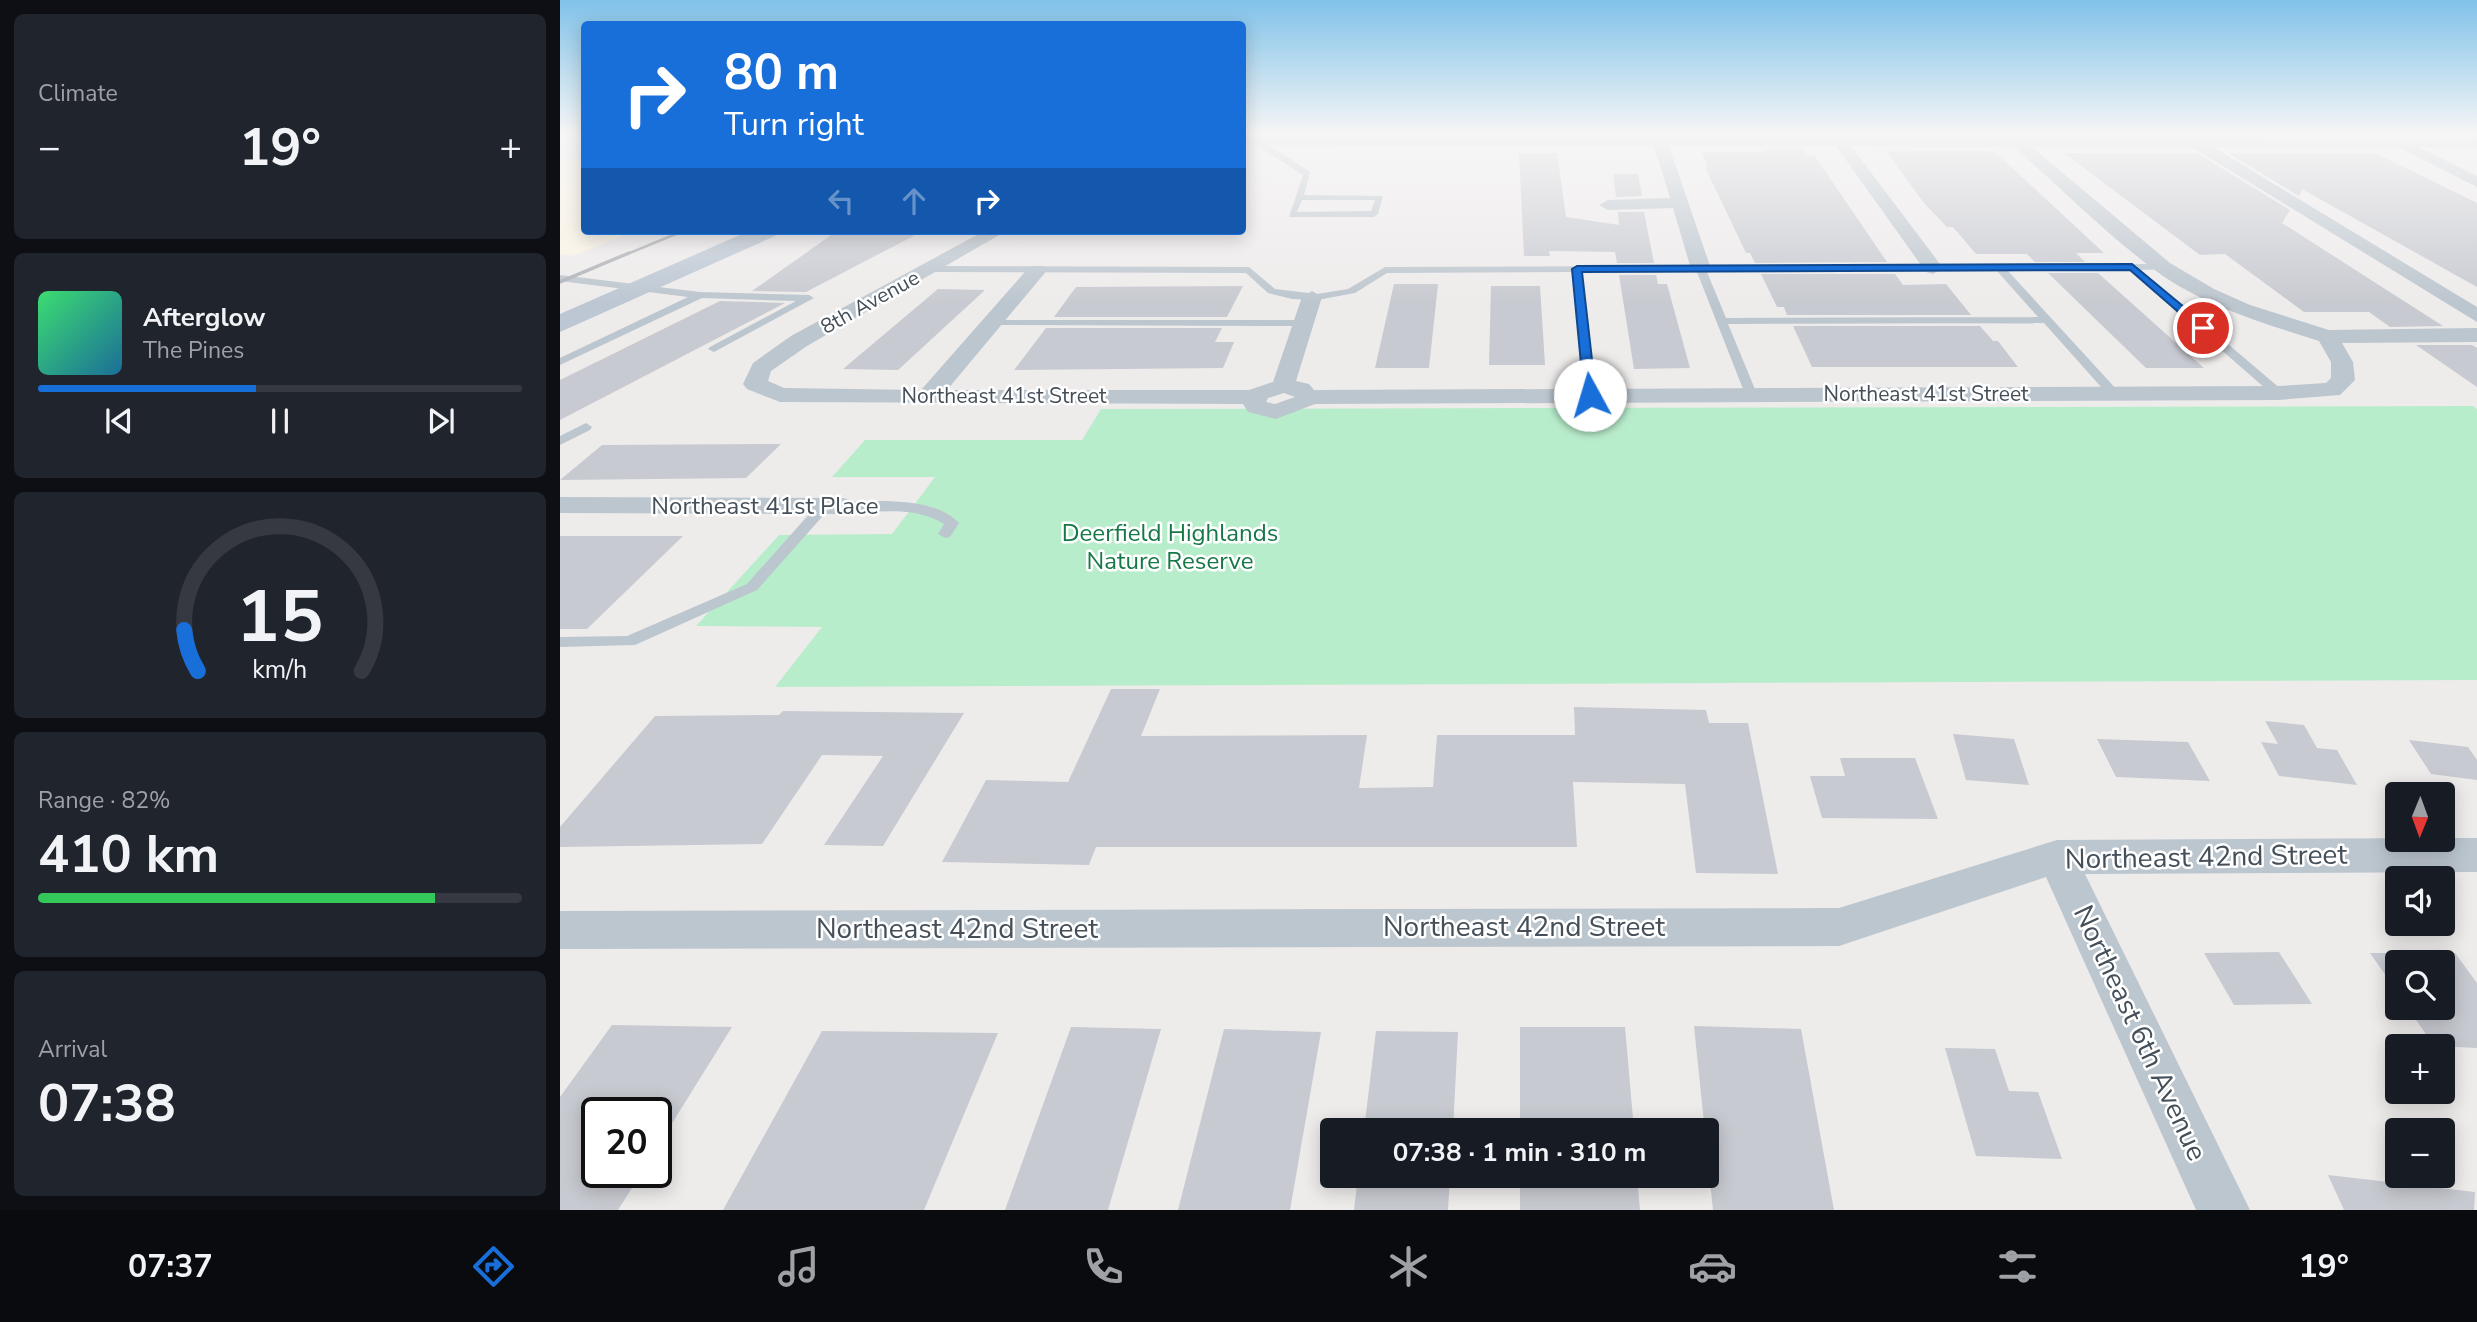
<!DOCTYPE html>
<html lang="en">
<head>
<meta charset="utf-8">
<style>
	:root { --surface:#171b24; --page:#20242c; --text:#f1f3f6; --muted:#9ea1a6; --line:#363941; --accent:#196fda }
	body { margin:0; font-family:"Nunito Sans",sans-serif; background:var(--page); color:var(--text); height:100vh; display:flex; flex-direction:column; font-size:26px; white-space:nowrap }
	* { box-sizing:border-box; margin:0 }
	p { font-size:23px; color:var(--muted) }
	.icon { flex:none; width:38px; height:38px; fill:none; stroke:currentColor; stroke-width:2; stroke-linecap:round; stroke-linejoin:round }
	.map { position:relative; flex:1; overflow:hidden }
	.panel { display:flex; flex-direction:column; gap:14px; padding:14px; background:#0d0f14; width:560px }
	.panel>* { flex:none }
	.banner { position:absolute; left:21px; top:21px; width:665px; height:214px; border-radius:7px; box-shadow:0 4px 18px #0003; background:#196fda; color:#fff; overflow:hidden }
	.needle { width:46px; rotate:181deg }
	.controls { position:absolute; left:1825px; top:782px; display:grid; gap:14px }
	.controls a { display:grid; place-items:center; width:70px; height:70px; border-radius:7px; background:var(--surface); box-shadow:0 4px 18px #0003; font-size:35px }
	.speed { position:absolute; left:21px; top:1097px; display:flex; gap:14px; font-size:35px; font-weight:700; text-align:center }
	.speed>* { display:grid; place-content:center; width:91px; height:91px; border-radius:50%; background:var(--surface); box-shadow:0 4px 18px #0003; line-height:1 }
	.speed .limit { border:4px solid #111; border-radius:10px; background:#fff; color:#111 }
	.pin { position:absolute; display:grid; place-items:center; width:60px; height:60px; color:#fff; margin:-30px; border:4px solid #fff; border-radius:50%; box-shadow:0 2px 7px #0007 }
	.me { position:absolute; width:77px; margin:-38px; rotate:354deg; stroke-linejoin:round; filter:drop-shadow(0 0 5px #0008) }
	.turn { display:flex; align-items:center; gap:24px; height:147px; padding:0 28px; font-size:32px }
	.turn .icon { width:91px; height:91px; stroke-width:2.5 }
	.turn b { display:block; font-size:49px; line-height:60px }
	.lanes { display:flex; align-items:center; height:66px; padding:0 28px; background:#0003; justify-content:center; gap:35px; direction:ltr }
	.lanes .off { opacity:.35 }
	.big { font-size:52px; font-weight:700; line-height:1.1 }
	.panel .widget { flex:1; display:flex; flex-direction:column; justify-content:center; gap:10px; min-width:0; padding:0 24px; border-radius:10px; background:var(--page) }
	.panel .dial { align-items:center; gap:0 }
	.dial svg { height:182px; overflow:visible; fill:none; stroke:var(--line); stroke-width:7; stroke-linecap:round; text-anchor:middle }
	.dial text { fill:var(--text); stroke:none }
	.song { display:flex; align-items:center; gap:21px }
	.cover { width:84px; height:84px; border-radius:10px; background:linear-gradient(135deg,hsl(140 70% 55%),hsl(200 70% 35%)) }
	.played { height:7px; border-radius:4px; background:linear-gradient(90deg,var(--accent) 45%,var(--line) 45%) }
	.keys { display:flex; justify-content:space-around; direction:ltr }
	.heat { display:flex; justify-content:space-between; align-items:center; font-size:38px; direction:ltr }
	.charge { height:10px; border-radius:5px; background:linear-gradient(90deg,#34c759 82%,var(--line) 0) }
	.trip { position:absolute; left:760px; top:1118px; width:399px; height:70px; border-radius:7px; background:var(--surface); box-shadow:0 4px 18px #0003; font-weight:700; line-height:70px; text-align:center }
	.tabs { display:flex; height:112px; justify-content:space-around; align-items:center; background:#090b0e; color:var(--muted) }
	.tabs .icon { width:49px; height:49px }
	.tabs .selected { color:var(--accent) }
	.tabs b { font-size:32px; color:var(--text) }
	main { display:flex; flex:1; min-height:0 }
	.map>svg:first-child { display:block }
	.commercial { fill:#fbf4e3 }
	.green { fill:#b8edcc }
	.building { fill:#c8cad1 }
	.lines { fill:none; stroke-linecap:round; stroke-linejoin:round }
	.lane { fill:#bcc6ce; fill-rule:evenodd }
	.street { fill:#bcc6ce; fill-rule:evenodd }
	.secondary { fill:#bcc7d3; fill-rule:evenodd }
	.rail-far1 { stroke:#aeb1b6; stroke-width:2.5 }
	.rail { stroke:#aeb1b6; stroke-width:3.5 }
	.route { fill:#196fda; stroke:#10488e; stroke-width:2 }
	.labels { text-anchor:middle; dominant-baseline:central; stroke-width:5; stroke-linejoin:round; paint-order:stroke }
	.far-street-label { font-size:21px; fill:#444f59; stroke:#fff }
	.street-label { font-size:24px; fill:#444f59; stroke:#fff }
	.park-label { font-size:24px; fill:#167847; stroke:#fff }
	.near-street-label { font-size:28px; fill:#444f59; stroke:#fff }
</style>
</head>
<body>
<main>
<section class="panel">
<div class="widget"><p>Climate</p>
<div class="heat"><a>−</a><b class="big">19°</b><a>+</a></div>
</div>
<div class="widget">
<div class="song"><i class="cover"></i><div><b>Afterglow</b><p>The Pines</p></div></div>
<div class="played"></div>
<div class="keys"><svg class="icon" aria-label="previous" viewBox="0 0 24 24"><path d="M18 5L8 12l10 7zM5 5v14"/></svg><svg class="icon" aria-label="pause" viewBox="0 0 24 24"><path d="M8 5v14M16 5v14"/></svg><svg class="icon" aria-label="next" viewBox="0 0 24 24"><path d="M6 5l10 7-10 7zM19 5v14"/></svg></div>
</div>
<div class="widget dial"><svg viewBox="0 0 100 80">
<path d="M14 69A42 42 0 1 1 86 69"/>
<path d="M14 69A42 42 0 0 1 8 51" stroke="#196fda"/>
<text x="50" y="56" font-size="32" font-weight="700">15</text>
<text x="50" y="72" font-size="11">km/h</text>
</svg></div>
<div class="widget"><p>Range · 82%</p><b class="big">410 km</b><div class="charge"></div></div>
<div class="widget"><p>Arrival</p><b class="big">07:38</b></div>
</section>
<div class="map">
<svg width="1917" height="1210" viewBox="0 0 1917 1210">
	<rect width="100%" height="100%" fill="#eeebeb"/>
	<!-- commercial -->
	<path class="commercial" d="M0,160H24V231H75L12,256L0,254Z"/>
	<!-- green -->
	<path class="green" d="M1913,406L1917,409V680L215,687L262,627L136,626L219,535L332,534L375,477H272L305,440H522L541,409Z"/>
	<!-- building -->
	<g class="building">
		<path d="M1205,149H1244L1248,156L1254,155L1327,262L1195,263L1190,253H1186L1145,167H1148L1142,152H1207Z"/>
		<path d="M1326,151H1434L1544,253H1516L1525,262H1475L1467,254H1416L1393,227H1387L1364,203Z"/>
		<path d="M959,153H997L1006,217L1059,225L1058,212H1084L1094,263H1057L1055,252L989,251L990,256H964Z"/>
		<path d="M1504,153H1637L1730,210L1722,223L1883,326L1830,327L1809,312H1744L1665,254L1640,255Z"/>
		<path d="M1668,153L1817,154L1917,203V287L1742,189L1739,196Z"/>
		<path d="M1053,174H1078L1082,196L1056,197Z"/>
		<path d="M277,231H363L246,292L192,291Z"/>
		<path d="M1488,273H1538L1644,368H1586Z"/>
		<path d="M1201,274H1335L1343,285L1386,284L1411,315H1227L1224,307H1217Z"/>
		<path d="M1059,275H1096L1098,284H1107L1130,368L1074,369Z"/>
		<path d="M834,284H878L869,368H815Z"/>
		<path d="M683,286L667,317H494L516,287Z"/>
		<path d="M931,286H980L985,365H929Z"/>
		<path d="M378,289L425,290L338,370L283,369Z"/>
		<path d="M160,301L225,303L0,420V380Z"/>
		<path d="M1233,326H1420L1433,341H1438L1458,367H1252Z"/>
		<path d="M486,328H662L655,342H674L663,368L454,370Z"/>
		<path d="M1856,345H1912L1917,348V387Z"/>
		<path d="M221,444L186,478L0,480L42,445Z"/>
		<path d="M0,536H123L27,629H0Z"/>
		<path d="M551,689H600L581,736L807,735L799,788L873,787L877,735H1015L1014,707L1146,710L1149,723H1188L1218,874L1136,873L1125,784L1013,782L1017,847H536L529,865L382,862L426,780L508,782Z"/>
		<path d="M223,711L404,713L323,846L264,845L323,756L262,755L202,844L0,847V827L95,716L219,715Z"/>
		<path d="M1705,721L1744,725L1757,748L1777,750L1797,785L1719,776L1701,742L1718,744Z"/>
		<path d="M1393,734L1454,739L1469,785L1406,780Z"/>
		<path d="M1537,739L1628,742L1650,781L1556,777Z"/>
		<path d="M1849,740L1908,747L1917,760V780L1871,774Z"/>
		<path d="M1280,758H1355L1378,819L1262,818L1250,776H1285Z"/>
		<path d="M1719,952L1752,1004L1674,1005L1644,953Z"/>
		<path d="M1810,953H1895L1917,983V1048L1874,1046L1848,1008H1883V962H1838V993Z"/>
		<path d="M52,1025L172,1027L96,1149V1113H37V1172H82L58,1210H0V1097Z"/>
		<path d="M1134,1026L1241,1029L1274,1210H1153Z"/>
		<path d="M511,1027L601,1029L548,1210H445Z"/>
		<path d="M960,1027H1065L1074,1130H960Z"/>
		<path d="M664,1029L761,1032L730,1210H618Z"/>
		<path d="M262,1031L438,1033L364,1210H163Z"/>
		<path d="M816,1031L898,1032L893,1130H804Z"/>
		<path d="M1385,1048L1435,1049L1449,1091L1478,1092L1502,1159L1416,1156Z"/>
		<path d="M1768,1175L1915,1192L1914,1210H1784Z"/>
		<path d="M798,1176H890L888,1210H794Z"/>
		<path d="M960,1176H1077L1080,1210H960Z"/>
	</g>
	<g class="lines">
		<!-- lane -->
		<g class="lane">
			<path d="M699,139H705L709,145L750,172L744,195L823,196L818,214L814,217H729L743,175L703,149ZM742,200H815L811,211L737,212Z"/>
			<path d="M1603,264L1606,265V269L1581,270L1722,390V396H1714L1570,270L1448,271L1558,391V397H1550L1484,323L1168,324L1197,394L1191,398L1185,394L1137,272H1022L1036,395L1030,399L1024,395L1012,272L827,273L795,293L757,300L732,299L708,293L686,273L370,272L365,269L370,266L689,267L715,289L757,294L788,289L825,267ZM1437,271L1478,317L1166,318L1147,272Z"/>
			<path d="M0,275L140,292L249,295L254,298L154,352L148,349L150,347L236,301L142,298L0,365V358L128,297L0,281Z"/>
			<path d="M431,320H743L748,323L743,326L427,325L426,323Z"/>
			<path d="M26,423L32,427L30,430L0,445V436Z"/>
			<path d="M264,502L269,503L271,506L269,509L197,590L75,645L0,647V637L67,636L187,584L259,503Z"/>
			<path d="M282,502C316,501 374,496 399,523L390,537L385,538L378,534L384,524C348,502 315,517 277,509L275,506L277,503Z"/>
		</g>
		<!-- street -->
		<g class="street">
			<path d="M1442,134H1457L1461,138L1917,139V147H1858L1917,176V187L1838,147H1653L1917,307V322L1632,147H1472L1610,263L1654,289L1690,305L1769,330L1917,328V342L1782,343L1793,362L1795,380L1780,395L1718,400L755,404L716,419L688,412L683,404L220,402L187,389L183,384L193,363L231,336L424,231H446L247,346L211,371L208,381L224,388L361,390L470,266H484L487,270L484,274L387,390H689L713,382L742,297L752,291L762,297L736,381L749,384L754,390L1718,386L1766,383L1771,378V362L1759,341C1703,323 1644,306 1596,271C1546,234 1501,188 1454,147L1291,146L1383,268L1373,274L1366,272L1276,146H1109L1151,269L1141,275L1131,269L1113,208L1048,210L1039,205L1048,200L1110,198L1094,146L682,145V137L1444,138ZM724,393L735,397L715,404L706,402L708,398Z"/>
			<path d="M0,497L282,498L292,500L296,506L292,512L282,514L0,513Z"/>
			<path d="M1883,838H1917V872L1525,874L1690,1210H1636L1486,877L1279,946L0,949V911L1279,908L1497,840Z"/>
		</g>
		<!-- secondary -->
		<path class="secondary" d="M189,231H218L215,236L0,332V314Z"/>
		<!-- rail-far1 -->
		<path class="rail-far1" d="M65,255L123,231"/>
		<!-- rail -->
		<path class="rail" d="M0,282L69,253"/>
	</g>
	<!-- sky -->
	<linearGradient id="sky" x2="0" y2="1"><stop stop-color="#80c2e9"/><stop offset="0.44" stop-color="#f7f6f6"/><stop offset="1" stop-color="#f7f6f6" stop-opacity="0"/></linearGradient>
	<rect width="1917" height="304" fill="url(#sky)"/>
	<!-- route -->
	<path class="route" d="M1572,264L1647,326V330H1639L1570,270L1022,272L1036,395L1030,398L1024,395L1012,269L1017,266Z"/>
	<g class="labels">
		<!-- far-street labels -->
		<g class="far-street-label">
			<text transform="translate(310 302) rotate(-29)">8th Avenue</text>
			<text x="1366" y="394">Northeast 41st Street</text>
			<text x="444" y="396">Northeast 41st Street</text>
		</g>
		<!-- street labels -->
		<g class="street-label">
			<text x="205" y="506">Northeast 41st Place</text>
		</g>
		<!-- park labels -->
		<g class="park-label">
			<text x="610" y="533">Deerfield Highlands<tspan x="610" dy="28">Nature Reserve</tspan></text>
		</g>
		<!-- near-street labels -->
		<g class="near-street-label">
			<text transform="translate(1646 857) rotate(-1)">Northeast 42nd Street</text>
			<text x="964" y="927">Northeast 42nd Street</text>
			<text x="397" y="929">Northeast 42nd Street</text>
			<text transform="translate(1580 1033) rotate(65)">Northeast 6th Avenue</text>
		</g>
	</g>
</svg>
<div class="controls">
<a><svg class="needle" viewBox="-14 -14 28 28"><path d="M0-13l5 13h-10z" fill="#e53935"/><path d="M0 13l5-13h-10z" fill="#9ea1a6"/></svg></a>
<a><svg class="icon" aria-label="sound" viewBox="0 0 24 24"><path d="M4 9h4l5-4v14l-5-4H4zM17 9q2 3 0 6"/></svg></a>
<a><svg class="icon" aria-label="search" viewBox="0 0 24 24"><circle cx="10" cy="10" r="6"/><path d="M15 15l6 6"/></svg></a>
<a>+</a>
<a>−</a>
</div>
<div class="speed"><div class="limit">20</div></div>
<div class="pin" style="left:1643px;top:328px;background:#d93025"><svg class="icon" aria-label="arrive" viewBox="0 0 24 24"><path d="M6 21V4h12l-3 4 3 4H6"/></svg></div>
<svg class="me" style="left:1030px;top:395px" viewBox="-20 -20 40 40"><circle r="19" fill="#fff"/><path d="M0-13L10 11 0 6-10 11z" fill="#196fda"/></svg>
<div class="trip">07:38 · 1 min · 310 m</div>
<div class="banner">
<div class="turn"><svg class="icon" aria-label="right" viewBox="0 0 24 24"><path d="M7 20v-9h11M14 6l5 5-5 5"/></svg><div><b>80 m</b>Turn right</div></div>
<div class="lanes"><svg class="icon off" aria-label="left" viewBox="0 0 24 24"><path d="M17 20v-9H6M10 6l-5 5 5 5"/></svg><svg class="icon off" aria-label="ahead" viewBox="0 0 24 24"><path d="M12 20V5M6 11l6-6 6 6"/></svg><svg class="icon" aria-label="right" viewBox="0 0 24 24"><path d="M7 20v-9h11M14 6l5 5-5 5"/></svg></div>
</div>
</div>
</main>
<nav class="tabs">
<b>07:37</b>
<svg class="icon selected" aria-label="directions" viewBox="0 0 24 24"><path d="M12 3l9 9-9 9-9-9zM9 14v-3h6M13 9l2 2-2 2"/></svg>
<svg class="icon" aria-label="music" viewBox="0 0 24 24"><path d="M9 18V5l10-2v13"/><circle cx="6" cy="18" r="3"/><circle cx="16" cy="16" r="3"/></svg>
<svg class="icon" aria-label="phone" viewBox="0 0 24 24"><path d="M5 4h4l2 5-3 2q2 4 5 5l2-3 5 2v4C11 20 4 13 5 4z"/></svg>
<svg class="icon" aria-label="climate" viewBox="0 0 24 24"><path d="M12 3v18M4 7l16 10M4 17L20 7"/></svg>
<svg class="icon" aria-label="car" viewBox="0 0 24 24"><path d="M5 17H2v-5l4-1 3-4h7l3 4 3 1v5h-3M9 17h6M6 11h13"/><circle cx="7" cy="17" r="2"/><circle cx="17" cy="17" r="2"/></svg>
<svg class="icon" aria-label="filters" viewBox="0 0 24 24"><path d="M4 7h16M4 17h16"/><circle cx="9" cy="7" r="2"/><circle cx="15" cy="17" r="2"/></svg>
<b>19°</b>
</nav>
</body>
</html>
